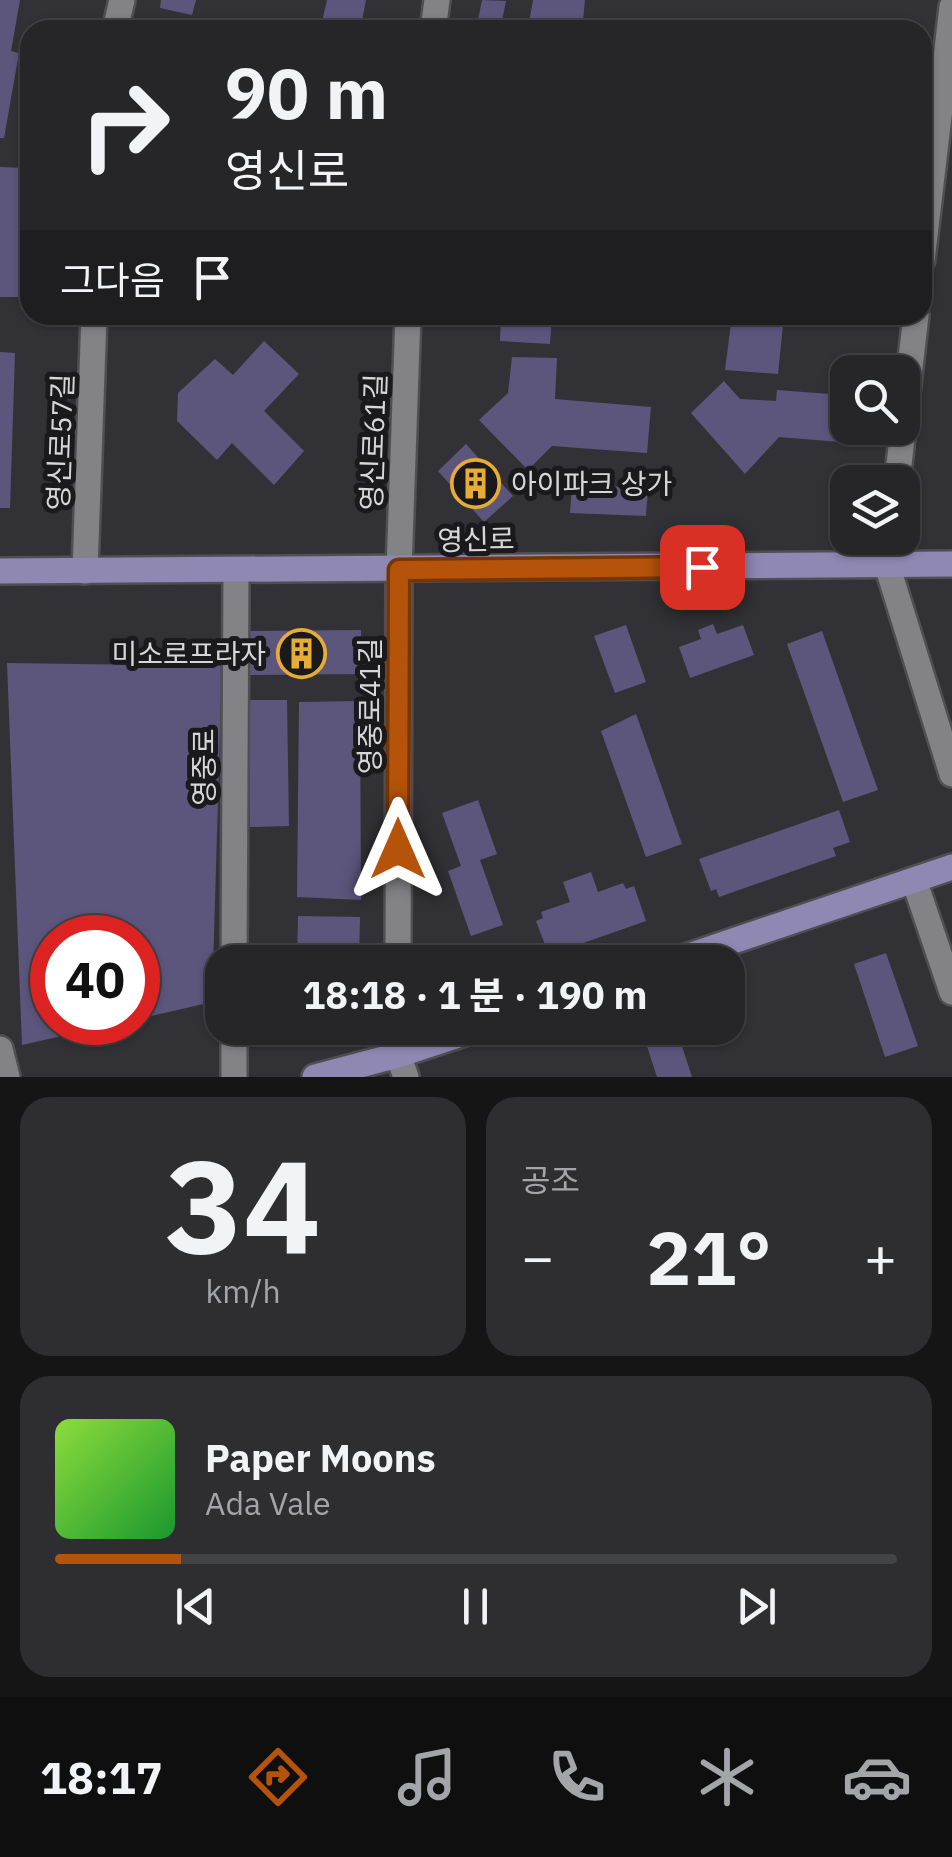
<!DOCTYPE html>
<html lang="ko">
<head>
<meta charset="utf-8">
<style>
	:root { --surface:#262628; --page:#2e2e30; --text:#f1f3f6; --muted:#a4a5a8; --line:#424345; --accent:#b45309 }
	body { margin:0; font-family:"IBM Plex Sans","Noto Sans KR",sans-serif; background:var(--page); color:var(--text); height:100vh; display:flex; flex-direction:column; font-size:38px; white-space:nowrap }
	* { box-sizing:border-box; margin:0 }
	p { font-size:32px; color:var(--muted) }
	.icon { flex:none; width:55px; height:55px; fill:none; stroke:currentColor; stroke-width:2; stroke-linecap:round; stroke-linejoin:round }
	.map { position:relative; height:1077px; overflow:hidden }
	.panel { display:flex; flex-direction:column; gap:20px; padding:20px; background:#151516; flex:1 }
	.panel>* { flex:none }
	.banner { position:absolute; left:20px; top:20px; width:912px; height:305px; border-radius:30px; box-shadow:0 2px 8px #0004,0 0 0 2px var(--line); background:#262628; color:var(--text); overflow:hidden }
	.tools { position:absolute; left:830px; top:355px; display:grid; gap:20px }
	.tools a { display:grid; place-items:center; width:90px; height:90px; border-radius:20px; background:var(--surface); box-shadow:0 2px 8px #0004,0 0 0 2px var(--line); font-size:50px }
	.speed { position:absolute; left:30px; top:915px; display:flex; gap:20px; font-size:50px; font-weight:700; text-align:center }
	.speed>* { display:grid; place-content:center; width:130px; height:130px; border-radius:50%; background:var(--surface); box-shadow:0 2px 8px #0004,0 0 0 2px var(--line); line-height:1 }
	.speed .limit { border:15px solid #d22; background:#fff; color:#111 }
	.pin { position:absolute; display:grid; place-items:center; width:85px; height:85px; color:#fff; margin:-42px; border-radius:20px; box-shadow:0 5px 15px #0006 }
	.me { position:absolute; width:110px; margin:-55px; rotate:0deg; stroke-linejoin:round; filter:drop-shadow(0 0 8px #0008) }
	.turn { display:flex; align-items:center; gap:35px; height:210px; padding:0 40px; font-size:45px }
	.turn .icon { width:130px; height:130px; stroke-width:2.5 }
	.turn b { display:block; font-size:70px; line-height:85px }
	.then { display:flex; align-items:center; height:95px; padding:0 40px; background:#0003; gap:20px; font-size:38px }
	.big { font-size:75px; font-weight:700; line-height:1.1 }
	.panel .tile { flex:1; display:flex; flex-direction:column; justify-content:center; gap:15px; min-width:0; padding:0 35px; border-radius:30px; background:var(--page) }
	.panel .dial { align-items:center; gap:0 }
	.dial b { font-size:130px; line-height:1 }
	.song { display:flex; align-items:center; gap:30px }
	.cover { width:120px; height:120px; border-radius:15px; background:linear-gradient(135deg,hsl(90 70% 55%),hsl(130 70% 35%)) }
	.played { height:10px; border-radius:5px; background:linear-gradient(90deg,var(--accent) 15%,var(--line) 15%) }
	.keys { display:flex; justify-content:space-around; direction:ltr }
	.heat { display:flex; justify-content:space-between; align-items:center; font-size:55px; direction:ltr }
	.panel .tiles { flex:1; display:grid; gap:20px; grid-template-columns:1fr 1fr }
	.tile:last-child { grid-column:span 2 }
	.trip { position:absolute; left:205px; top:945px; width:540px; height:100px; border-radius:30px; background:var(--surface); box-shadow:0 2px 8px #0004,0 0 0 2px var(--line); font-weight:700; line-height:100px; text-align:center }
	.dock { display:flex; height:160px; justify-content:space-around; align-items:center; background:#0f0f10; color:var(--muted) }
	.dock .icon { width:70px; height:70px }
	.dock .on { color:var(--accent) }
	.dock b { font-size:45px; color:var(--text) }
	.map>svg:first-child { display:block }
	.building { fill:#5c567d }
	.lines { fill:none; stroke-linecap:round; stroke-linejoin:round }
	.minor-casing { stroke:#4f4f53; stroke-width:30 }
	.major-casing { stroke:#4f4f53; stroke-width:30 }
	.minor { stroke:#828287; stroke-width:25 }
	.major { stroke:#8f88b3; stroke-width:25 }
	.route-casing { stroke:#753606; stroke-width:25 }
	.route { stroke:#b45309; stroke-width:18 }
	.labels { text-anchor:middle; dominant-baseline:central; stroke-width:10; stroke-linejoin:round; paint-order:stroke }
	.street-label { font-size:28px; fill:#d7d7da; stroke:#1a1a1c }
	.poi-label { font-size:28px; fill:#d7d7da; stroke:#1a1a1c; text-anchor:start }
</style>
</head>
<body>
<div class="map">
<svg width="952" height="1077" viewBox="0 0 952 1077">
	<rect width="100%" height="100%" fill="#323236"/>
	<!-- building -->
	<g class="building">
		<path d="M0,0H20L11,51L19,53L4,138H0Z"/>
		<path d="M161,0H196L192,15L160,8Z"/>
		<path d="M327,0H366L360,30H320Z"/>
		<path d="M482,0L506,1L500,30H476Z"/>
		<path d="M533,0H585L582,30L529,23Z"/>
		<path d="M0,167L24,168L21,297H0Z"/>
		<path d="M501,315H552L550,344L500,341Z"/>
		<path d="M732,315H784L778,374L725,370Z"/>
		<path d="M264,341L299,374L264,411L304,451L274,485L232,443L217,460L177,421L178,393L215,359L233,375Z"/>
		<path d="M0,352L15,353L10,508H0Z"/>
		<path d="M512,357L557,358L555,399L651,407L647,453L552,446L528,470L479,420L508,393Z"/>
		<path d="M724,381L740,399L776,401L777,390L843,395L840,442L779,437L745,474L691,413Z"/>
		<path d="M466,444L513,496L484,522L438,471Z"/>
		<path d="M572,485L648,488L646,516L570,513Z"/>
		<path d="M713,624L717,634L743,625L754,655L690,678L679,647L701,639L698,630Z"/>
		<path d="M626,625L646,682L615,693L594,636Z"/>
		<path d="M361,630V674L241,675L243,631Z"/>
		<path d="M822,631L878,790L843,802L787,644Z"/>
		<path d="M7,663L222,666L212,1002L138,1019V938H52V1022L115,1024L22,1045Z"/>
		<path d="M249,700H287L289,826L250,827Z"/>
		<path d="M360,701L361,900L297,897L299,702Z"/>
		<path d="M636,714L682,844L646,857L601,731Z"/>
		<path d="M478,800L497,854L480,860L503,925L471,936L448,871L461,866L442,813Z"/>
		<path d="M839,810L850,842L833,848L836,856L719,897L716,889L711,891L699,859Z"/>
		<path d="M591,872L598,892L623,883L626,889L634,886L646,921L549,955L536,921L543,918L541,912L570,902L563,882Z"/>
		<path d="M298,916L360,917L359,962H297Z"/>
		<path d="M886,953L918,1046L885,1057L854,964Z"/>
		<rect x="243" y="1028" width="39" height="13"/>
		<path d="M662,1028H676L692,1077H657L643,1034Z"/>
	</g>
	<g class="lines">
		<defs>
			<g id="minor">
				<path d="M115,30L122,0"/>
				<path d="M433,30L437,0"/>
				<path d="M922,260L952,7"/>
				<path d="M897,482L916,315"/>
				<path d="M890,538L887,565L952,774"/>
				<path d="M85,571L94,315"/>
				<path d="M914,880L952,992"/>
				<path d="M234,962L236,571"/>
				<path d="M398,962L399,570L408,315"/>
				<path d="M234,1028V1077"/>
				<path d="M398,1028V1055L406,1077"/>
				<path d="M0,1049L7,1077"/>
			</g>
			<g id="major">
				<path d="M0,571L952,564"/>
				<path d="M671,962L952,867"/>
				<path d="M315,1077L398,1055L480,1028"/>
			</g>
		</defs>
		<!-- minor casing -->
		<use href="#minor" class="minor-casing"/>
		<!-- major casing -->
		<use href="#major" class="major-casing"/>
		<!-- minor -->
		<use href="#minor" class="minor"/>
		<!-- major -->
		<use href="#major" class="major"/>
	</g>
	<g class="lines">
		<defs>
			<path id="route" d="M398,849L399,570L702,567"/>
		</defs>
		<!-- route casing -->
		<use href="#route" class="route-casing"/>
		<!-- route -->
		<use href="#route" class="route"/>
	</g>
	<!-- icons -->
	<defs>
		<symbol id="building-ring" viewBox="-11 -11 22 22"><circle r="9.5" fill="#1a1a1c" stroke="#e6ac36" stroke-width="1.5"/><path d="M-4-6H4V6H1V3H-1V6H-4ZM-2.5-4.3h1.7v1.8h-1.7ZM.8-4.3h1.7v1.8H.8ZM-2.5-1h1.7V.8h-1.7ZM.8-1h1.7V.8H.8Z" fill="#e6ac36"/></symbol>
	</defs>
	<g fill-rule="evenodd">
		<use href="#building-ring" x="448" y="456" width="55" height="55"/>
		<use href="#building-ring" x="274" y="626" width="55" height="55"/>
	</g>
	<g class="labels">
		<!-- street labels -->
		<g class="street-label">
			<text transform="translate(60 442) rotate(-88)">영신로57길</text>
			<text transform="translate(373 442) rotate(-88)">영신로61길</text>
			<text transform="translate(476 539) rotate(-1)">영신로</text>
			<text transform="translate(369 706) rotate(-90)">영중로41길</text>
			<text transform="translate(203 767) rotate(-90)">영중로</text>
		</g>
		<!-- poi labels -->
		<g class="poi-label">
			<text x="511" y="483">아이파크 상가</text>
			<text x="266" y="653" text-anchor="end">미소로프라자</text>
		</g>
	</g>
</svg>
<div class="tools">
<a><svg class="icon" aria-label="search" viewBox="0 0 24 24"><circle cx="10" cy="10" r="6"/><path d="M15 15l6 6"/></svg></a>
<a><svg class="icon" aria-label="layers" viewBox="0 0 24 24"><path d="M12 4l9 5-9 5-9-5zM3 14l9 5 9-5"/></svg></a>
</div>
<div class="speed"><div class="limit">40</div></div>
<div class="pin" style="left:702px;top:567px;background:#d93025"><svg class="icon" aria-label="arrive" viewBox="0 0 24 24"><path d="M6 21V4h12l-3 4 3 4H6"/></svg></div>
<svg class="me" style="left:398px;top:849px" viewBox="-20 -20 40 40"><path d="M0-17L14 15 0 8-14 15z" fill="#b45309" stroke="#fff" stroke-width="4"/></svg>
<div class="trip">18:18 · 1 분 · 190 m</div>
<div class="banner">
<div class="turn"><svg class="icon" aria-label="right" viewBox="0 0 24 24"><path d="M7 20v-9h11M14 6l5 5-5 5"/></svg><div><b>90 m</b>영신로</div></div>
<div class="then">그다음<svg class="icon" aria-label="arrive" viewBox="0 0 24 24"><path d="M6 21V4h12l-3 4 3 4H6"/></svg></div>
</div>
</div>
<section class="panel">
<div class="tiles">
<div class="tile dial"><b>34</b><p>km/h</p></div>
<div class="tile"><p>공조</p>
<div class="heat"><a>−</a><b class="big">21°</b><a>+</a></div>
</div>
<div class="tile">
<div class="song"><i class="cover"></i><div><b>Paper Moons</b><p>Ada Vale</p></div></div>
<div class="played"></div>
<div class="keys"><svg class="icon" aria-label="previous" viewBox="0 0 24 24"><path d="M18 5L8 12l10 7zM5 5v14"/></svg><svg class="icon" aria-label="pause" viewBox="0 0 24 24"><path d="M8 5v14M16 5v14"/></svg><svg class="icon" aria-label="next" viewBox="0 0 24 24"><path d="M6 5l10 7-10 7zM19 5v14"/></svg></div>
</div>
</div>
</section>
<nav class="dock">
<b>18:17</b>
<svg class="icon on" aria-label="directions" viewBox="0 0 24 24"><path d="M12 3l9 9-9 9-9-9zM9 14v-3h6M13 9l2 2-2 2"/></svg>
<svg class="icon" aria-label="music" viewBox="0 0 24 24"><path d="M9 18V5l10-2v13"/><circle cx="6" cy="18" r="3"/><circle cx="16" cy="16" r="3"/></svg>
<svg class="icon" aria-label="phone" viewBox="0 0 24 24"><path d="M5 4h4l2 5-3 2q2 4 5 5l2-3 5 2v4C11 20 4 13 5 4z"/></svg>
<svg class="icon" aria-label="climate" viewBox="0 0 24 24"><path d="M12 3v18M4 7l16 10M4 17L20 7"/></svg>
<svg class="icon" aria-label="car" viewBox="0 0 24 24"><path d="M5 17H2v-5l4-1 3-4h7l3 4 3 1v5h-3M9 17h6M6 11h13"/><circle cx="7" cy="17" r="2"/><circle cx="17" cy="17" r="2"/></svg>
</nav>
</body>
</html>
